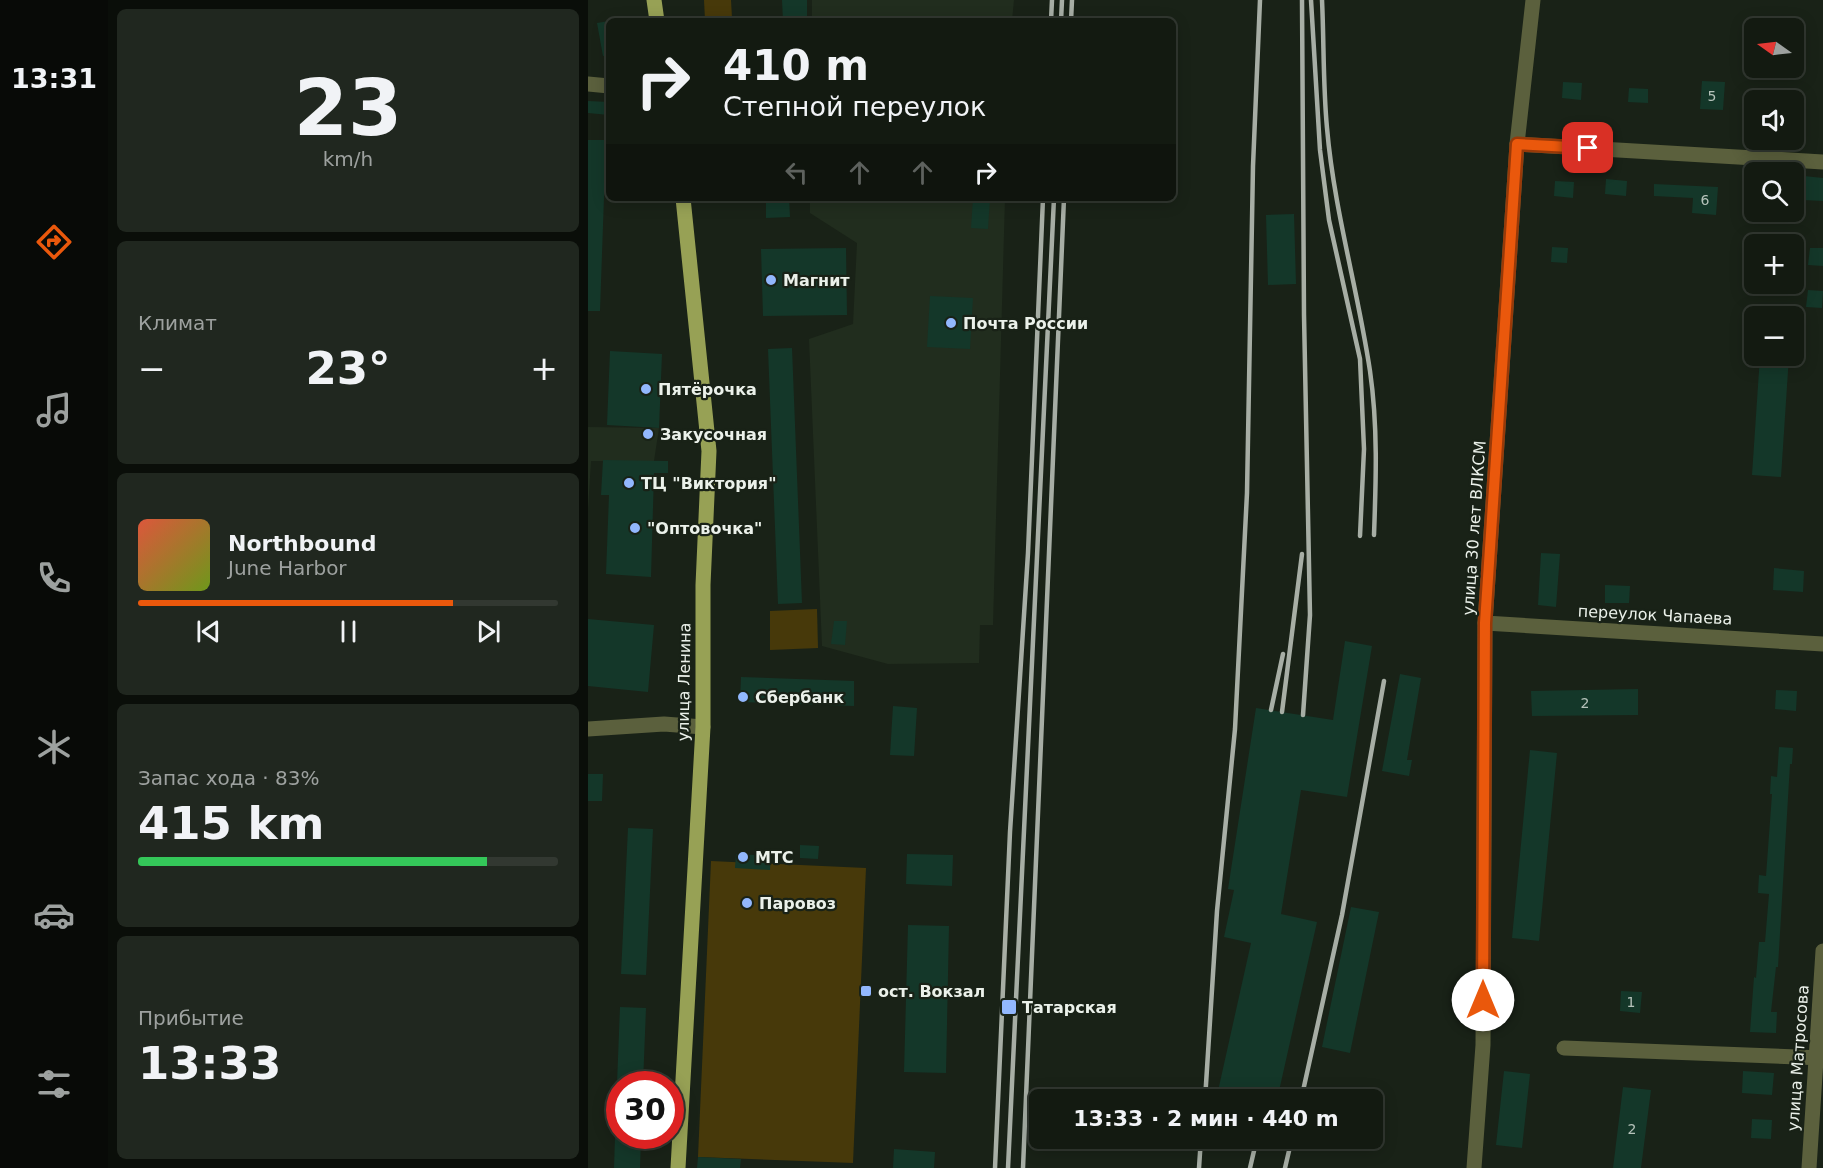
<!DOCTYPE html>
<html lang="ru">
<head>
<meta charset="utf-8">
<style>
	:root { --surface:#131a11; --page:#20271f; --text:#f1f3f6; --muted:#9da19f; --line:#323831; --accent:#ea580c }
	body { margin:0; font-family:"DejaVu Sans",sans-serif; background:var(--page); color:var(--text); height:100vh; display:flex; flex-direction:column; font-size:22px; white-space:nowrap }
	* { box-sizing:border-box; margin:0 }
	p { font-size:20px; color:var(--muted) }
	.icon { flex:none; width:33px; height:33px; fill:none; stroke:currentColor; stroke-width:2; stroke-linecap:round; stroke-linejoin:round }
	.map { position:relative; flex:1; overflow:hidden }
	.panel { display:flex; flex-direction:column; gap:9px; padding:9px; background:#0a0e09; width:480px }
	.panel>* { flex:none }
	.hud { position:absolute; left:18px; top:18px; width:570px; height:183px; border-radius:9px; box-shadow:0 3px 15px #0003,0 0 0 2px var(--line); background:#131a11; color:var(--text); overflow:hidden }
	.needle { width:39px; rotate:284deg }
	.fabs { position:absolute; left:1156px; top:18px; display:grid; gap:12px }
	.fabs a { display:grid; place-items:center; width:60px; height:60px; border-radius:9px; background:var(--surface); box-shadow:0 3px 15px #0003,0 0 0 2px var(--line); font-size:30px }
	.speed { position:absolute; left:18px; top:1071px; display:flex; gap:12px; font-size:30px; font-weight:700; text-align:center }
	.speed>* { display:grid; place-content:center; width:78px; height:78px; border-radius:50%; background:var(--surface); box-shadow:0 3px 15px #0003,0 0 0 2px var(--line); line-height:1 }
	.speed .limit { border:9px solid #d22; background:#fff; color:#111 }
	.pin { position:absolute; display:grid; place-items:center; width:51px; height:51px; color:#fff; margin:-26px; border-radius:12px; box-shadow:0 3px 9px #0006 }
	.me { position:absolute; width:66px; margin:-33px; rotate:0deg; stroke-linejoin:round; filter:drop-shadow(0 0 4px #0008) }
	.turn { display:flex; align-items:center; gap:21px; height:126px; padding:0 18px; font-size:27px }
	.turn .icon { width:78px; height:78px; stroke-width:2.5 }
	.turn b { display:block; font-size:42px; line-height:51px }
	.lanes { display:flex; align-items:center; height:57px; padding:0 18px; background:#0003; justify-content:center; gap:30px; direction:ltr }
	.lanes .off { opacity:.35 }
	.big { font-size:45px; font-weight:700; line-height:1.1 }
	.panel .card { flex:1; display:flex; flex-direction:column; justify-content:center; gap:9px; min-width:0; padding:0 21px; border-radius:9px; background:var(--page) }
	.panel .dial { align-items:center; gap:0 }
	.dial b { font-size:78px; line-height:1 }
	.song { display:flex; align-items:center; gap:18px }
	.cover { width:72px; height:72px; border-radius:9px; background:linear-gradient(135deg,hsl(10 70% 55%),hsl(80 70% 35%)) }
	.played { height:6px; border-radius:3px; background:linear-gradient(90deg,var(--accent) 75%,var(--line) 75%) }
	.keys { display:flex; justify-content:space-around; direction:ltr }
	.heat { display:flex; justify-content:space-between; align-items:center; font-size:33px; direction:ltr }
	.charge { height:9px; border-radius:4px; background:linear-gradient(90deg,#34c759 83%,var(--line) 0) }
	.trip { position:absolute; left:441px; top:1089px; width:354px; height:60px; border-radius:9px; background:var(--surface); box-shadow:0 3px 15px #0003,0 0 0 2px var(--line); font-weight:700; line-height:60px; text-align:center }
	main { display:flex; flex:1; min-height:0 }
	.tab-bar { display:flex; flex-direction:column; width:108px; justify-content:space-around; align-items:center; background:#080a07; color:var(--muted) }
	.tab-bar .icon { width:42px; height:42px }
	.tab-bar .active { color:var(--accent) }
	.tab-bar b { font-size:27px; color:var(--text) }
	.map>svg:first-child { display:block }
	.built { fill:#212d1e }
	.green { fill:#47390a }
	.building { fill:#143729 }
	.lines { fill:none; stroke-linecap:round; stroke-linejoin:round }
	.minor { stroke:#5b603d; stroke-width:15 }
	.major { stroke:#97a155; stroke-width:15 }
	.rail { stroke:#a7aea5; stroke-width:4.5 }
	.route-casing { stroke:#983908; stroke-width:15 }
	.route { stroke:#ea580c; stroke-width:10 }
	.poi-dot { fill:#92b7fd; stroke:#192217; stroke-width:2 }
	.labels { text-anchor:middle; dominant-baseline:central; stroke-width:4.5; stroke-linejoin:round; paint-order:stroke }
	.number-label { font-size:14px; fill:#b5c2ba }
	.poi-label { font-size:16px; font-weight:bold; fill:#ebf1ea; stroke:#192217; text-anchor:start }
	.street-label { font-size:16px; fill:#ebf1ea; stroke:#192217 }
</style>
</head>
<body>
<main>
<nav class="tab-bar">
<b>13:31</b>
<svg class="icon active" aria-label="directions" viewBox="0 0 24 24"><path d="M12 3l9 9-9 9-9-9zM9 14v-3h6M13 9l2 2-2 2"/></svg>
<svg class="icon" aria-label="music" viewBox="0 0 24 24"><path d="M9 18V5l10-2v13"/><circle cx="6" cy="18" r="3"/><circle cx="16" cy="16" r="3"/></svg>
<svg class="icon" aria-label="phone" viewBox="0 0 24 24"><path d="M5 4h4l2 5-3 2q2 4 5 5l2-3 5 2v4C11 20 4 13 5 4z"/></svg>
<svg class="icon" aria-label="climate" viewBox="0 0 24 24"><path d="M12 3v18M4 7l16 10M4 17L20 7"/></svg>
<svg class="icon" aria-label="car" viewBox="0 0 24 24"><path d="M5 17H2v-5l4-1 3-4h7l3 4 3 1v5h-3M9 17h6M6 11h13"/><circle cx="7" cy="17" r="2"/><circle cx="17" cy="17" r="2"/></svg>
<svg class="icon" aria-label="filters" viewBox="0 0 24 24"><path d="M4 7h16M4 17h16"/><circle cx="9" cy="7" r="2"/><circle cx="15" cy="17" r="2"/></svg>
</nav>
<section class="panel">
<div class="card dial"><b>23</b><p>km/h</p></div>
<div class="card"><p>Климат</p>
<div class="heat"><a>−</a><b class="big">23°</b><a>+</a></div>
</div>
<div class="card">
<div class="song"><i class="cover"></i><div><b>Northbound</b><p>June Harbor</p></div></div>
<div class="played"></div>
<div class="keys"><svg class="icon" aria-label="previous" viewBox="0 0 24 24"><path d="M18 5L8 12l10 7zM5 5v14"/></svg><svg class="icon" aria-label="pause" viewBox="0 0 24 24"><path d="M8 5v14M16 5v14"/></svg><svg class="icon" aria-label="next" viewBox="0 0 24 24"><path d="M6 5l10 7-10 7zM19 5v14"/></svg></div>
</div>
<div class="card"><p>Запас хода · 83%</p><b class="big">415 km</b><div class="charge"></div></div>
<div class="card"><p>Прибытие</p><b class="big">13:33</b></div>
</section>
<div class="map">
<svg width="1235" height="1168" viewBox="0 0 1235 1168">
	<rect width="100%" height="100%" fill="#192217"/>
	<!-- built -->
	<g class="built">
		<path d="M224,0H426L424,21H224Z"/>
		<path d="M222,198H417L405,625H392L391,663L300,664L234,646L221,339L265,324L269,243L222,213Z"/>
		<path d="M0,427L71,428L66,461H3L0,511Z"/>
	</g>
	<!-- green -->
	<g class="green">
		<path d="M116,0H143L144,18L117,20Z"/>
		<path d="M229,609L230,648L182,650V611Z"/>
		<path d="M123,861L278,868L265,1163L110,1157Z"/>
	</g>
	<!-- building -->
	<g class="building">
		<path d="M194,0H219V21H195Z"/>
		<path d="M21,21V55L15,56L9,23Z"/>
		<path d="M1114,81L1137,82L1135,110L1112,109Z"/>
		<path d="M975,82L994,83L993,100L974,98Z"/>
		<path d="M1041,88L1060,89V103L1040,102Z"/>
		<path d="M0,101L21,102V115L0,113Z"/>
		<path d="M0,140H18L12,311H0Z"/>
		<path d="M1216,176L1235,178V201L1215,200Z"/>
		<path d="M1018,179L1039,181L1038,196L1017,194Z"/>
		<path d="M967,181L986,182L985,198L966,196Z"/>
		<path d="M1066,184L1130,187L1128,215L1104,213L1105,198L1066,196Z"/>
		<path d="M178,198H201L202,217L178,218Z"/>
		<path d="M385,198H402L400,229L383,228Z"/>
		<path d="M706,214L708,284L680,285L678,215Z"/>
		<path d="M964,247L980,248L979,263L963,262Z"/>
		<path d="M258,248L259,315L175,316L173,249Z"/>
		<path d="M1222,248H1235V266L1220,265Z"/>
		<path d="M1220,290L1235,291L1234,308L1218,307Z"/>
		<path d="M342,296L385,298L382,349L339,347Z"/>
		<path d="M204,348L214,603L190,604L180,349Z"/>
		<path d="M22,351L74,354L71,428L19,425Z"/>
		<path d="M1172,356H1201L1193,477L1164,475Z"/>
		<path d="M15,460L80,461V473H66L63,577L18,574L21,495H13Z"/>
		<path d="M953,553L972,554L968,607L950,605Z"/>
		<path d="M1186,568L1216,571L1215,592L1185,590Z"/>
		<path d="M1017,585L1042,586L1041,603H1017Z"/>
		<path d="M0,619L66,625L60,692L0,686Z"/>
		<path d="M246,621H259L257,645L243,644Z"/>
		<path d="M757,641L784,646L759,797L713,790L693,914L729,922L689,1100H672L657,1096L656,1100H628L663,943L636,937L646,890L640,889L668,708L745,720Z"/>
		<path d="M812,674L833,678L819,760H824L821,776L794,771Z"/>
		<path d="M153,677L266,681V706L152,702Z"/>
		<path d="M1050,689V715L944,716L943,691Z"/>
		<path d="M1188,690L1209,691L1208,711L1187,709Z"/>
		<path d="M305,706L329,708L326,756L302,755Z"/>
		<path d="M1191,747L1205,748L1204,764H1202L1190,967H1188L1183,1012H1189L1188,1033L1162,1032L1166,977L1168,978L1171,942H1177L1181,894L1170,893L1171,875L1178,876L1184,794H1182L1183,776L1189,777Z"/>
		<path d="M942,750L969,753L951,941L924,938Z"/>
		<path d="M0,774H15L14,801H0Z"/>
		<path d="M40,828L65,829L58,975L33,974Z"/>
		<path d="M212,845L231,846L230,859L212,858Z"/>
		<path d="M148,854L183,856L182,870L147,868Z"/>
		<path d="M319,854L365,855L364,886L318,884Z"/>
		<path d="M763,907L791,912L762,1053L734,1047Z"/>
		<path d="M320,925L361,926L358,1073L316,1072Z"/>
		<path d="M1033,991L1054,992L1052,1013L1032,1011Z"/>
		<path d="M32,1007L58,1008L55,1084H29Z"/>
		<path d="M916,1071L942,1074L934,1148L908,1145Z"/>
		<path d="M1155,1071L1186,1073L1184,1095L1154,1093Z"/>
		<path d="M1035,1087L1063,1090L1053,1168H1025Z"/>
		<path d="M1164,1119L1184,1120L1183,1139L1163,1138Z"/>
		<path d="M27,1136H53L52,1168H26Z"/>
		<path d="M306,1149L347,1152L346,1168H305Z"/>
		<path d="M110,1157L153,1159L152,1168H109Z"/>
	</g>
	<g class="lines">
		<!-- minor -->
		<g class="minor">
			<path d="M0,84L21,86"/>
			<path d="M929,144L1235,162"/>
			<path d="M897,623L1235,644"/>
			<path d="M0,729L76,724L115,727"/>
			<path d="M976,1048L1235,1058"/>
			<path d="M886,1168L895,1045L897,623L929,144L945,0"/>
			<path d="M1221,1168L1235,951"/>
		</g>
		<!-- major -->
		<g class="major">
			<path d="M66,0L69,21"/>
			<path d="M90,1168L115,727V585L121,451L95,198"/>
		</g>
		<!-- rail -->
		<g class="rail">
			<path d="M714,0L716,315L722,615L715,715"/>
			<path d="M723,0L732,150L741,220L772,359L776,449L772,536"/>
			<path d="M734,0C736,42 735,86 739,128C746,210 770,290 782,371C790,426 788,481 786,535"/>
			<path d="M463,21L464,0"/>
			<path d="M473,21L474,0"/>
			<path d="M483,21L484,0"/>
			<path d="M683,710L695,654"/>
			<path d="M694,712L714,554"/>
			<path d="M617,1100L629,911L647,729L659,493L665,166L672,0"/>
			<path d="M713,1100L754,915L796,681"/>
			<path d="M407,1168L422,832L440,553L455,198"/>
			<path d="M420,1168L466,198"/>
			<path d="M435,1168L476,198"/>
			<path d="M611,1168L613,1138"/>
			<path d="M662,1168L669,1138"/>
			<path d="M697,1168L704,1138"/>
		</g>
	</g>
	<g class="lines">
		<defs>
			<path id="route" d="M895,1000L897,623L929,144L1000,148"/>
		</defs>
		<!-- route casing -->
		<use href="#route" class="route-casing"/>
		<!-- route -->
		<use href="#route" class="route"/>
	</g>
	<!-- markers -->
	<g class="poi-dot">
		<circle cx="183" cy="280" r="6"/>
		<circle cx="363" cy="323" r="6"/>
		<circle cx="58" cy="389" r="6"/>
		<circle cx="60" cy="434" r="6"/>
		<circle cx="41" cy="483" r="6"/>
		<circle cx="47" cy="528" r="6"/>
		<circle cx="155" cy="697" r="6"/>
		<circle cx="155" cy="857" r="6"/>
		<circle cx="159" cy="903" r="6"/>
		<rect x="272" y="985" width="12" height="12" rx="3"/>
		<rect x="413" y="999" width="16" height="16" rx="3"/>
	</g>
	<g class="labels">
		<!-- number labels -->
		<g class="number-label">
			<text x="1124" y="96">5</text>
			<text x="1117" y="200">6</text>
			<text x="997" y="703">2</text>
			<text x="1043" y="1002">1</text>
			<text x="1044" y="1129">2</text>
		</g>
		<!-- poi labels -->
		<g class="poi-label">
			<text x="195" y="280">Магнит</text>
			<text x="375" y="323">Почта России</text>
			<text x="70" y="389">Пятёрочка</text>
			<text x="72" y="434">Закусочная</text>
			<text x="53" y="483">ТЦ "Виктория"</text>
			<text x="59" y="528">"Оптовочка"</text>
			<text x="167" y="697">Сбербанк</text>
			<text x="167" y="857">МТС</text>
			<text x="171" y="903">Паровоз</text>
			<text x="290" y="991">ост. Вокзал</text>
			<text x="434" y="1007">Татарская</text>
		</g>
		<!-- street labels -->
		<g class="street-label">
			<text transform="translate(886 528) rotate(-86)">улица 30 лет ВЛКСМ</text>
			<text transform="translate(1067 615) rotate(3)">переулок Чапаева</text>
			<text transform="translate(96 682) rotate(-89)">улица Ленина</text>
			<text transform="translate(1210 1058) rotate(-86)">улица Матросова</text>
		</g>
	</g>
</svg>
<div class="fabs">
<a><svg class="needle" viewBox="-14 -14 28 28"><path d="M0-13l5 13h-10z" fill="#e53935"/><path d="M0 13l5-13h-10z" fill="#9da19f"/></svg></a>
<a><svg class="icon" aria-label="sound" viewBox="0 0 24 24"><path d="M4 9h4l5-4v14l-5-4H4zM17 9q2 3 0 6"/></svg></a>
<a><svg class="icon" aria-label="search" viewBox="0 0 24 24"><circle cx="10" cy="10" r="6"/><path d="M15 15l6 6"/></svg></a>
<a>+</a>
<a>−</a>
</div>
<div class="speed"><div class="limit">30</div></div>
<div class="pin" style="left:1000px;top:148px;background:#d93025"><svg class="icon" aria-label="arrive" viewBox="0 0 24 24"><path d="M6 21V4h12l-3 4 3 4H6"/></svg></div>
<svg class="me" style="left:895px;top:1000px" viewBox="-20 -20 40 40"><circle r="19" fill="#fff"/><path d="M0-13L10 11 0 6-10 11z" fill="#ea580c"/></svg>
<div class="trip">13:33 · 2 мин · 440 m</div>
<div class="hud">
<div class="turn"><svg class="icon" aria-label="right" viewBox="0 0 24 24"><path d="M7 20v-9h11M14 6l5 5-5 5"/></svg><div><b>410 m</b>Степной переулок</div></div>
<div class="lanes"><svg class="icon off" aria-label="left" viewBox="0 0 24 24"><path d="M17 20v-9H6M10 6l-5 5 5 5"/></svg><svg class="icon off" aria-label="ahead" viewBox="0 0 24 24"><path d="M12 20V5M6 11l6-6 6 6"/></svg><svg class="icon off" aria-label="ahead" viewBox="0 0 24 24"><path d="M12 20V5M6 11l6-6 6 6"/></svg><svg class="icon" aria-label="right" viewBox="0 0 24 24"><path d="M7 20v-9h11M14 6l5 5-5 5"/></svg></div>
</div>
</div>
</main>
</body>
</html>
